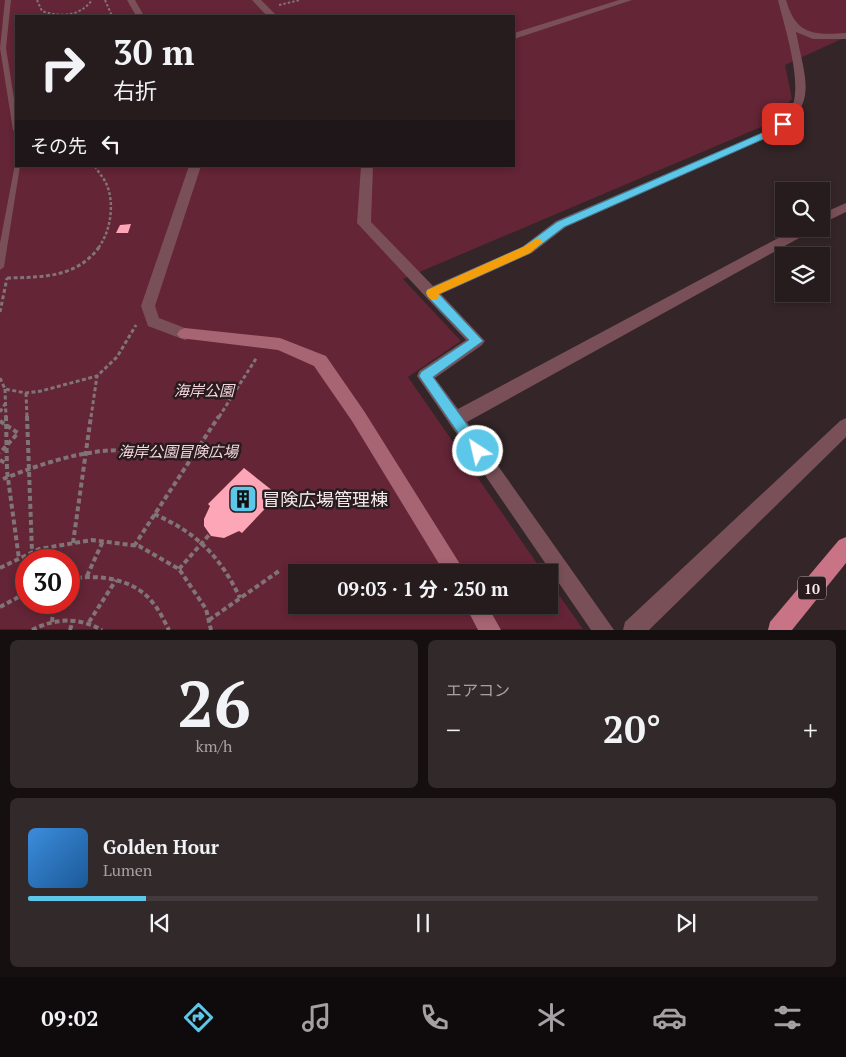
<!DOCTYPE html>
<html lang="ja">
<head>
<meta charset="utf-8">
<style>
	:root { --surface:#261c1e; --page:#32292b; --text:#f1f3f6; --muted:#a4a1a4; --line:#423a3c; --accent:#5cc7e8 }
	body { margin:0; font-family:"PT Serif","Noto Sans JP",serif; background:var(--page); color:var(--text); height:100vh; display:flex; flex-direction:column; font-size:19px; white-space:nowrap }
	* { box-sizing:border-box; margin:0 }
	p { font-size:16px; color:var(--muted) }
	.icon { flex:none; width:28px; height:28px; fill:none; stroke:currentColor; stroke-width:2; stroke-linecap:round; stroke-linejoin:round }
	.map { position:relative; height:630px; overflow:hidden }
	.side { display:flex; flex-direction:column; gap:10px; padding:10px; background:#150f10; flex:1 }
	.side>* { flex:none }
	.top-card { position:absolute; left:15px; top:15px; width:500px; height:152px; border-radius:0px; box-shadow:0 2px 8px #0003,0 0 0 1px var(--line); background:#261c1e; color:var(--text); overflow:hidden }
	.controls { position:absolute; left:775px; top:182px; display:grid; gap:10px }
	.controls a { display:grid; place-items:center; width:55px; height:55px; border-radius:0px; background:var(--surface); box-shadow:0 2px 8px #0003,0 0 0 1px var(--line); font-size:25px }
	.speed { position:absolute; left:15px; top:549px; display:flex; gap:10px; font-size:25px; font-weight:700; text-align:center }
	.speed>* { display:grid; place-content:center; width:65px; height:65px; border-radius:50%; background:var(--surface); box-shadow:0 2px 8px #0003,0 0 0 1px var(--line); line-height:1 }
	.speed .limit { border:8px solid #d22; background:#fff; color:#111 }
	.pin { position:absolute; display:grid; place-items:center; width:42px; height:42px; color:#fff; margin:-21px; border-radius:10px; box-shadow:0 2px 8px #0006 }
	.me { position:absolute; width:55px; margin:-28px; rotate:325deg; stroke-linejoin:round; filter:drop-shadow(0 0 4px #0008) }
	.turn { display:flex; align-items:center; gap:18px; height:105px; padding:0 15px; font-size:22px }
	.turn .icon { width:65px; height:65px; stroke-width:2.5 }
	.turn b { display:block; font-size:35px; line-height:42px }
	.then { display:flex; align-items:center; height:48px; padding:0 15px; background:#0003; gap:10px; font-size:19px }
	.big { font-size:38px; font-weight:700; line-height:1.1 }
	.side .card { flex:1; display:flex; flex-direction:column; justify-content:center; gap:8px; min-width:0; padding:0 18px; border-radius:8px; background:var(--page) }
	.side .dial { align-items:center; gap:0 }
	.dial b { font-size:65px; line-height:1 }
	.song { display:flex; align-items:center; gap:15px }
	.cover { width:60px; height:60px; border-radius:8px; background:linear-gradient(135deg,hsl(210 70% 55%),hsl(210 70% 35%)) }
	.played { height:5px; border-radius:2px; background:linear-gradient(90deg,var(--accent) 15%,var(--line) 15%) }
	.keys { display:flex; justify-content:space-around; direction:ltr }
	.heat { display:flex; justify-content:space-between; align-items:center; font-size:28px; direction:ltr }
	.side .tiles { flex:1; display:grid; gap:10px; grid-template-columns:1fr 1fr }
	.card:last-child { grid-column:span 2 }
	.trip { position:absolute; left:288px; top:564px; width:270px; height:50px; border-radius:0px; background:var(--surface); box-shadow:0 2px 8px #0003,0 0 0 1px var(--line); font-weight:700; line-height:50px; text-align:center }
	.tab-bar { display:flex; height:80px; justify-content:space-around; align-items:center; background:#0f0b0c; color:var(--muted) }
	.tab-bar .icon { width:35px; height:35px }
	.tab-bar .on { color:var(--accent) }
	.tab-bar b { font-size:22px; color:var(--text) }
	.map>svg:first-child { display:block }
	.green { fill:#642536; fill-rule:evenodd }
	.building { fill:#fca6b8 }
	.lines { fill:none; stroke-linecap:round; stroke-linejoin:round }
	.path-far3 { stroke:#817477; stroke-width:2; stroke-dasharray:2.5 2; stroke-linecap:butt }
	.path-far2 { stroke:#817477; stroke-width:2.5; stroke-dasharray:3 2; stroke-linecap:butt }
	.path-far1 { stroke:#817477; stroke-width:3; stroke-dasharray:4 2.5; stroke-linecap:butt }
	.path { stroke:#817477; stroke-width:4; stroke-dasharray:5 3; stroke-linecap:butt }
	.lane { fill:#7a5058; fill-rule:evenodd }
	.street { fill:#7a5058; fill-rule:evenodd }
	.secondary { fill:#a76472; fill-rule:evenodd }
	.primary { fill:#c97386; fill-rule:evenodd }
	.route { fill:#5cc7e8; stroke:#3c8197 }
	.slow { fill:#f59e0b }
	.labels { text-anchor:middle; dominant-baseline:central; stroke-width:5; stroke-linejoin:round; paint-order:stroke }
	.shield { fill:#291b1e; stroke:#b8acae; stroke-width:1 }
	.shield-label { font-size:14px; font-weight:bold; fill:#f5eaec }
	.park-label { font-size:15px; font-style:italic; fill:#f4d8dd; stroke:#291b1e }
	.near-poi-label { font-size:18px; fill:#f5eaec; stroke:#291b1e; text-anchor:start }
</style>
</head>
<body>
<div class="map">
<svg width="846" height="630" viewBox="0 0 846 630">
	<rect width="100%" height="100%" fill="#332528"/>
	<!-- green -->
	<path class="green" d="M0,0H846V37L785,65L792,99L766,125L403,279L461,341L408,377L543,572H296V605H549V581L583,629H0ZM16,16H514V166H16ZM26,560H69V602H26Z"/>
	<!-- building -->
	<g class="building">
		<path d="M131,224L128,233H116L120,225Z"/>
		<path d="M244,468L278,495L242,533L239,531L224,538L211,536L204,526V519L210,506L208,504Z"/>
	</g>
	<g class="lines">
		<!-- path-far3 -->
		<g class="path-far3">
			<path d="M37,0L42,11C60,17 80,17 92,0"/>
			<path d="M105,0L112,16"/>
			<path d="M279,5L300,0"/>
		</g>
		<!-- path-far2 -->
		<path class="path-far2" d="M95,166C98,172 103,177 106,183C115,202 111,230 99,247"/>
		<!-- path-far1 -->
		<g class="path-far1">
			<path d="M7,278C43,277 77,278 100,246"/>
			<path d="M0,312L7,278"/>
			<path d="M0,378L5,389L26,393L41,391L97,376L117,357L136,325"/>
			<path d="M5,389L6,417"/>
			<path d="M26,393L27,417"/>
			<path d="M0,412L5,404"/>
			<path d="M91,417L97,376"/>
			<path d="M219,417L257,357"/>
		</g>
		<!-- path -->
		<g class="path">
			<path d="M6,416L7,471L19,559"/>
			<path d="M27,416L32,552"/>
			<path d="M0,421L18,433L0,453"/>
			<path d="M0,460L7,464"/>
			<path d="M3,479C41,464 81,450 123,450C146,450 169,455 192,458"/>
			<path d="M154,514C197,533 220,556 240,598"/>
			<path d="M73,543L91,416"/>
			<path d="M134,546L219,416"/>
			<path d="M0,568L39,549L92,540L139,546L179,569L206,609L211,630"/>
			<path d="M179,569L209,535"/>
			<path d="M87,576L103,541"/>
			<path d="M69,579C98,574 134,578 153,603C160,611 164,621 169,630"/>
			<path d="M0,607L26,593"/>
			<path d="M209,620L279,571"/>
			<path d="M52,622L54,602"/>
			<path d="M89,622L116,580"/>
			<path d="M32,630C56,618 78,617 102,630"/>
			<path d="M70,630L73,620"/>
		</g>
		<!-- lane -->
		<g class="lane">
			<path d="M5,0H11L6,48L16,111V132L13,130L0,48Z"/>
			<path d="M15,164H16V166H20L4,267L0,270V243Z"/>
		</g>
		<!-- street -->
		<g class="street">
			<path d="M127,0H135L144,16H136Z"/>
			<path d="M252,0H261L277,16H267Z"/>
			<path d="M619,0H632L514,39V33Z"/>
			<path d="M778,0H786C796,35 813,35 846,33V39H813L796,32C806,84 820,106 769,137L566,227L532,253L441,294L485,341L482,345L435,378L458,409L795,229H812L810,232L467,422L614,630H591L417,376L419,371L466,340L357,223L361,166H373L371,222L433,286L522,247L556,221L761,133C771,126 785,120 791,109C804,85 784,25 778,0Z"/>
			<path d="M189,166H201L155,306L159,318L190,330L193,334L190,338L185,340L148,326L141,306Z"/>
			<path d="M846,203V212L821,224V214Z"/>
			<path d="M846,418V437L649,630H623L625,622L840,421Z"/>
		</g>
		<!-- secondary -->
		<g class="secondary">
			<path d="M185,328L280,338L326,356L364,411L465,572H444L352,421L314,366L278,350L180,338L177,334L180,330Z"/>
			<path d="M465,605H487L501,630H478Z"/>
		</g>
		<!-- primary -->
		<path class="primary" d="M846,537V563L792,630H768L770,622L839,540Z"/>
	</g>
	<!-- route -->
	<path class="route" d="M780,122L787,124L768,137L564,227L530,253L439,294L483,341L433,377L483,447L485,451L483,456L478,457L474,456L419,376L421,372L469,340L427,296V290L523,247L557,222L762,133Z"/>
	<!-- slow -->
	<path class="slow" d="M538,238L543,242L530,253L439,294L438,299H430L426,293L427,290L523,247Z"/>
	<!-- icons -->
	<defs>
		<symbol id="building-square" viewBox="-11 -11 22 22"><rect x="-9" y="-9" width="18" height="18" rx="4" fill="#5cc7e8" stroke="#291b1e"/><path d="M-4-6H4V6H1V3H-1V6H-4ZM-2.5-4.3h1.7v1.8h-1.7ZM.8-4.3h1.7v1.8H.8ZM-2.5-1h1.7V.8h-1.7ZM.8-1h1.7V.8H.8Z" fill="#111"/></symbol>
	</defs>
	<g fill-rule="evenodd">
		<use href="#building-square" x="227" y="483" width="32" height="32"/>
	</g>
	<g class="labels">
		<!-- shield labels -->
		<rect class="shield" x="798" y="576.5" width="28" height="23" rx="4"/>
		<g class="shield-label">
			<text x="812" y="588">10</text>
		</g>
		<!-- park labels -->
		<g class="park-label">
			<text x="204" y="390">海岸公園</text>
			<text x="178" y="451">海岸公園冒険広場</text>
		</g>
		<!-- near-poi labels -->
		<g class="near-poi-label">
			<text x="262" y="499">冒険広場管理棟</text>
		</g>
	</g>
</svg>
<div class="controls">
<a><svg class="icon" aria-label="search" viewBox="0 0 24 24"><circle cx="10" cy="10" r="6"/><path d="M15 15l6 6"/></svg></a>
<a><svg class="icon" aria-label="layers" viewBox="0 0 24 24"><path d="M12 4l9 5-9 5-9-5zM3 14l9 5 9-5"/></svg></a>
</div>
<div class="speed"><div class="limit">30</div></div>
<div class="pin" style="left:783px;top:124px;background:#d93025"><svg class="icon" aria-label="arrive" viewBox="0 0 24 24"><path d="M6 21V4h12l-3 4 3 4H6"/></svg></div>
<svg class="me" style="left:478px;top:451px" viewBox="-20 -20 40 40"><circle r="17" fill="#5cc7e8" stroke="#fff" stroke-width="3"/><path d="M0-11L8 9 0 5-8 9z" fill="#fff"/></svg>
<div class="trip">09:03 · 1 分 · 250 m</div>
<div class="top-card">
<div class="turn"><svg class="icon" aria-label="right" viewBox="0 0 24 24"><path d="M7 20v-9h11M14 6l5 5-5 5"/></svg><div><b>30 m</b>右折</div></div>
<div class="then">その先<svg class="icon" aria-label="left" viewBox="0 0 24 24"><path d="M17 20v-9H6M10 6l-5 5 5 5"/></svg></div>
</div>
</div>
<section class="side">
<div class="tiles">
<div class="card dial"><b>26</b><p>km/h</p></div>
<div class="card"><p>エアコン</p>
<div class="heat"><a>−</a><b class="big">20°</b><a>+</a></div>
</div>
<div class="card">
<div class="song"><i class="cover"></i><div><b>Golden Hour</b><p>Lumen</p></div></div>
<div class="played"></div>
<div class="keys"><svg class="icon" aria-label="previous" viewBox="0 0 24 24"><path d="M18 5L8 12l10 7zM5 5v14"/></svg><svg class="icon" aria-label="pause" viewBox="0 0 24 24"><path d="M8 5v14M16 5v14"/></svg><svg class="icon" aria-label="next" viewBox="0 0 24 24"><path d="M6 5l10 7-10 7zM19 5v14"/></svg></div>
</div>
</div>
</section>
<nav class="tab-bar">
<b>09:02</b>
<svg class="icon on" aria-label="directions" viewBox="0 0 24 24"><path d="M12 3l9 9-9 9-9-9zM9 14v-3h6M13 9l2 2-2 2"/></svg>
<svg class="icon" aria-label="music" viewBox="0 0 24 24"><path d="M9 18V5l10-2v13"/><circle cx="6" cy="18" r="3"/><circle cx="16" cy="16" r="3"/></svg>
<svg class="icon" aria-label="phone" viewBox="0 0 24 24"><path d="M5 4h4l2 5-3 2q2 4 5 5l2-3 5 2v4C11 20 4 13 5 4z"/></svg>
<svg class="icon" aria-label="climate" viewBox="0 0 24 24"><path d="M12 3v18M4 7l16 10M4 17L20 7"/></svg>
<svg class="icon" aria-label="car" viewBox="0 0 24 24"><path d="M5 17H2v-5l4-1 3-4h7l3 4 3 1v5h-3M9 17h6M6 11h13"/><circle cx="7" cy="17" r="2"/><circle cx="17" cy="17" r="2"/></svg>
<svg class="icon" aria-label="filters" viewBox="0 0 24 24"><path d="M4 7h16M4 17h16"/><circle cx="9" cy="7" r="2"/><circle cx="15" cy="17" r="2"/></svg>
</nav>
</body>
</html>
